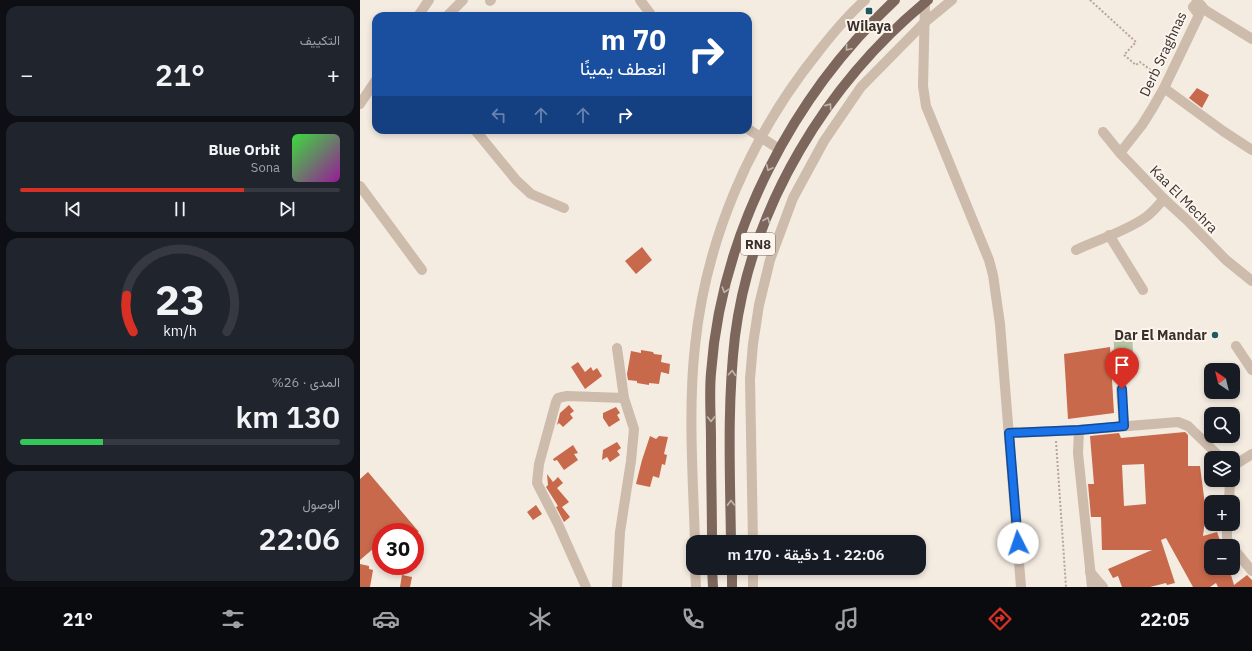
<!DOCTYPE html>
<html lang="ar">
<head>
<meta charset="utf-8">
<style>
	:root { --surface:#171b24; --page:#20242c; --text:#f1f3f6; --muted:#9ea1a6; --line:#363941; --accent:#d93025 }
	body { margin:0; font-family:"IBM Plex Sans",Vazirmatn,sans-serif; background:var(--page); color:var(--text); direction:rtl; height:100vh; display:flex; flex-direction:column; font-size:15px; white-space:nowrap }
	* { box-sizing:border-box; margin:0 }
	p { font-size:13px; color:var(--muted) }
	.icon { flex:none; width:22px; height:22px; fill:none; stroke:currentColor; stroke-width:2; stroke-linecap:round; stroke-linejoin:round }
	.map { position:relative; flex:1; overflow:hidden; direction:ltr }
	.sheet { display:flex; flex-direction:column; gap:6px; padding:6px; background:#0d0f14; width:360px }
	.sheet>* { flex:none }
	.banner { position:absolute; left:12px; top:12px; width:380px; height:122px; border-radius:12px; box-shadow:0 2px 6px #0003; direction:rtl; background:#1a4fa0; color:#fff; overflow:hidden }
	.needle { width:26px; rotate:325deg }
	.fabs { position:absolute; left:844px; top:363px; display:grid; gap:8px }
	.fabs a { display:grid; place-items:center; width:36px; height:36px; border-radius:8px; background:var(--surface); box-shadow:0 2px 6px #0003; font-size:20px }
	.speed { position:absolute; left:12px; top:523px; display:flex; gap:8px; font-size:20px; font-weight:700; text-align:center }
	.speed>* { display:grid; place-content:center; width:52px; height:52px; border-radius:50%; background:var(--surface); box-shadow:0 2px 6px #0003; line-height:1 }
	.speed .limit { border:6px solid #d22; background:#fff; color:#111 }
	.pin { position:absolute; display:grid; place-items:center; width:34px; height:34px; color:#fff; margin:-41px -17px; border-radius:50% 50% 50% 0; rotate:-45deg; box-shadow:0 0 4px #0007 }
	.pin .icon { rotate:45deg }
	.me { position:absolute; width:44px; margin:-22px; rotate:356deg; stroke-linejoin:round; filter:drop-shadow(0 0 3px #0008) }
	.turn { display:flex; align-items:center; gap:14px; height:84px; padding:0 20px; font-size:18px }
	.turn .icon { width:52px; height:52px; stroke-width:2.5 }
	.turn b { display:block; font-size:28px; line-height:34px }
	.lanes { display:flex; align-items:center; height:38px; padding:0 20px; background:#0003; justify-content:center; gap:20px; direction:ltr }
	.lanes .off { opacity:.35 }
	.big { font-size:30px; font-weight:600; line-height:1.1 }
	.sheet .widget { flex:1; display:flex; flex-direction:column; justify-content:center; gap:6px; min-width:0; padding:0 14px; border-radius:12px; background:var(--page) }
	.sheet .dial { align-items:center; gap:0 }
	.dial svg { height:104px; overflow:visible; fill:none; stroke:var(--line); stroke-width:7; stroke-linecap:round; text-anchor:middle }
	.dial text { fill:var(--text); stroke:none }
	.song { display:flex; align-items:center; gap:12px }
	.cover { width:48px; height:48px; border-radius:6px; background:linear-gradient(135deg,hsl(120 70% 55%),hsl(300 70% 35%)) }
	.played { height:4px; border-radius:2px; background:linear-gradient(90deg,var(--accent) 70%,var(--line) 70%) }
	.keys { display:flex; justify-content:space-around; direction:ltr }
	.heat { display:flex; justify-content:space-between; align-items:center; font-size:22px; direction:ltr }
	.charge { height:6px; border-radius:3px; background:linear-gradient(90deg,#34c759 26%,var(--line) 0) }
	.trip { position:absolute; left:326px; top:535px; width:240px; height:40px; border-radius:12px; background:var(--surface); box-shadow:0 2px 6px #0003; font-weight:600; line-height:40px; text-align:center; direction:rtl }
	.tab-bar { display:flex; height:64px; justify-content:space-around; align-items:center; background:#090b0e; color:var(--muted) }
	.tab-bar .icon { width:28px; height:28px }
	.tab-bar .selected { color:var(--accent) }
	.tab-bar b { font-size:18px; color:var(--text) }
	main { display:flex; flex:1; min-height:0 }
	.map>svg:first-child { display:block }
	.green { fill:#b8c4a0 }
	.building { fill:#c8694b; fill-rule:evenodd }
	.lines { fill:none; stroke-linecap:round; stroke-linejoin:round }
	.path { stroke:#b9a596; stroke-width:2; stroke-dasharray:2 2; stroke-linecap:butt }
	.minor { stroke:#cdbbac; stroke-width:10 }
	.major { stroke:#7d675c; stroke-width:10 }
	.oneway { stroke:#c2b5ac }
	.route-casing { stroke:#114b97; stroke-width:10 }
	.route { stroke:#1a73e8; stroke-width:7 }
	.poi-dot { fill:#1f5a5e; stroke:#fbf5ee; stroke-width:1.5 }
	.labels { text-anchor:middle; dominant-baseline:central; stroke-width:4; stroke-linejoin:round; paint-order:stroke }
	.shield { fill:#fbf5ee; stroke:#756b66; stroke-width:1 }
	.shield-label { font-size:13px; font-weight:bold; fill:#3b302b }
	.poi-label { font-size:14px; font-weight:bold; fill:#3b302b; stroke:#fbf5ee }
	.street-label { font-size:14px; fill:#3b302b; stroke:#fbf5ee }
</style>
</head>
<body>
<main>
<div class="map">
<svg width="892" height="587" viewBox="0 0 892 587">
	<rect width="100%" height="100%" fill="#f4ebe1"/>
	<!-- green -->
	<path class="green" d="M772,333L774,369L756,371L753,334Z"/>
	<!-- building -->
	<g class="building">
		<path d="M837,88L849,95L842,108L829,98Z"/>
		<path d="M282,247L292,260L276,274L265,261Z"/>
		<path d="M750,347L754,413L708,419L704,354Z"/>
		<path d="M281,350L293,352L294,354L302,355L301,362L310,364L309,374L301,372L299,384L289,383V385L277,383V381L268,380L267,374L271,351L281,353Z"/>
		<path d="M218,362L225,372L231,367L233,371L237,368L242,376L225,389L211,367Z"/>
		<path d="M209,405L214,411L210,414L213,418L203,427L199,423L197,425L200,413Z"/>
		<path d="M256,407L260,413L257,415L260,420L249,427L243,418V413Z"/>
		<path d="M825,432L828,435V466H840L845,505L847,504L843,536L857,532L862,546H851V568H866L871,575L874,585L887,575L892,580V587H858L856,583L850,587H833L806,538L801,540L815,583L807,585L806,583L790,587H762L758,576L753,578L748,569L792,550H742L741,517H731L728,484H734L730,436L759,433L761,438ZM784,464L786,504L764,506L762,465Z"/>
		<path d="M290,436L296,439L299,436L308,437L304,454L307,455L305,465L302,464L299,478L293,476L290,487L276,484L282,460Z"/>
		<path d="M257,442L261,448L257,451L260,455L250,462L247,457L242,460L243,450Z"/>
		<path d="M213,445L218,453L214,454L218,460L204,470L197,460L194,461L193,459Z"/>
		<path d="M8,472L59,532H21V542L0,560V479Z"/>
		<path d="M187,474L193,482L198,477L203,483L197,488L209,502L202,507L210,517L204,522L196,507L198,506L186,487L188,485Z"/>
		<path d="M176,505L182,514L173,520L167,512Z"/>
		<path d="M0,564L9,566V569L13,570L10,587H0Z"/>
		<path d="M42,575L52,577L50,587H40Z"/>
	</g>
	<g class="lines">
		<!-- path -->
		<g class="path">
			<path d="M730,0L776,42L764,55L776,65L780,62L799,76"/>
			<path d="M696,441L706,587"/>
		</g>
		<!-- minor -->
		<g class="minor">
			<path d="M280,0L292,16"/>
			<path d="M130,1L131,0"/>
			<path d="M565,3L563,86L566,106L629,260L633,275L640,324L661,587"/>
			<path d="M58,16L69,0"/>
			<path d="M87,16L103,0"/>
			<path d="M804,88L863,131L892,150"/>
			<path d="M0,104L16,80"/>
			<path d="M388,129L419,149"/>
			<path d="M115,130L156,180L171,194L204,208"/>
			<path d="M743,132L760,153L804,199L827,220L866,260L892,281"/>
			<path d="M760,153L782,125L792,109L804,88L839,15L833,7L837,2L841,5L845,10L892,39"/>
			<path d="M0,186L62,270"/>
			<path d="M749,235L783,290"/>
			<path d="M716,250C739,239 765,232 786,217C793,212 798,205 804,199"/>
			<path d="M876,346L892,370"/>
			<path d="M257,348L264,398L274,429L271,461L260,532L257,587"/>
			<path d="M761,389L764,426"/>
			<path d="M649,433L719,430"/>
			<path d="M873,466L892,454"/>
			<path d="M869,502L870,480"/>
			<path d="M867,524V539L871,546"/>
			<path d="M335,542C333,477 328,410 335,346C346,238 391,135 459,51C473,33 488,15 505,0"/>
			<path d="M393,542L390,379L393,344L399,305L410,260L433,198L464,141L501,87L564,23L592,0"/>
			<path d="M873,548L892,571"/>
			<path d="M335,568L336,587"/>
			<path d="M393,568V587"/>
			<path d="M730,572L743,587"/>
			<path d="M226,587L198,524L177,483L179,464L196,402L198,398L207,396L264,398"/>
			<path d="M732,587L718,453L719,430L818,422L828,426L861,458"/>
		</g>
		<!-- major -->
		<g class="major">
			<path d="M352,542C352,508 351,474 351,439C351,417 349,395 351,373C361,233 433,95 535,0"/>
			<path d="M371,542C370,473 367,405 375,336C392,205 467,83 568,0"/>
			<path d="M352,568L353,587"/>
			<path d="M372,568V587"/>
		</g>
	</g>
	<!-- one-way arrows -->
	<defs><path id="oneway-chevron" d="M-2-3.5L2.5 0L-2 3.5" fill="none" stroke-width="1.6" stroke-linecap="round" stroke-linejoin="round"/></defs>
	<g class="oneway">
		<use href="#oneway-chevron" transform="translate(488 48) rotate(131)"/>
		<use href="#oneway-chevron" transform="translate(469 106) rotate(-55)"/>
		<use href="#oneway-chevron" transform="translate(409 168) rotate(116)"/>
		<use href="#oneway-chevron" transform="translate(407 220) rotate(-68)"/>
		<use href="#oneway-chevron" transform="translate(365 290) rotate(107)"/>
		<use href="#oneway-chevron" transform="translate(372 373) rotate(-86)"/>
		<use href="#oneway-chevron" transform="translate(351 419) rotate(89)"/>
		<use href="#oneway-chevron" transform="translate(371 503) rotate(-91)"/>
	</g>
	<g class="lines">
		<defs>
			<path id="route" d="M658,543L649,433L719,430L764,426L762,389"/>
		</defs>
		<!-- route casing -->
		<use href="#route" class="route-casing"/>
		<!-- route -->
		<use href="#route" class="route"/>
	</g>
	<!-- markers -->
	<g class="poi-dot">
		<rect x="505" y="7" width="8" height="8" rx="2"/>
		<circle cx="855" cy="335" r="4"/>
	</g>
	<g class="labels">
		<!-- shield labels -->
		<rect class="shield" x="381" y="233" width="34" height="22" rx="3"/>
		<g class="shield-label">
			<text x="398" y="244">RN8</text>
		</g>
		<!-- poi labels -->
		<g class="poi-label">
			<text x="509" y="26">Wilaya</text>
			<text x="847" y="335" text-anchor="end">Dar El Mandar</text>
		</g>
		<!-- street labels -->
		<g class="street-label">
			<text transform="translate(803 54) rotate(-65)">Derb Sraghnas</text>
			<text transform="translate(824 199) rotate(45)">Kaa El Mechra</text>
		</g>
	</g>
</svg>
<div class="fabs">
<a><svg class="needle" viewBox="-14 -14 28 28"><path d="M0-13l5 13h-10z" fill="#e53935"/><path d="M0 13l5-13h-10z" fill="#9ea1a6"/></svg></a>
<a><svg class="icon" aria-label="search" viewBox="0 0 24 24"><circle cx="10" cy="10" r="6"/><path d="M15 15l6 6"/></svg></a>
<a><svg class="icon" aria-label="layers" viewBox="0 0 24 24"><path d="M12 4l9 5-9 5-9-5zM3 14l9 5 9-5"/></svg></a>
<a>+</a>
<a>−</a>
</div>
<div class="speed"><div class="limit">30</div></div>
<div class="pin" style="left:762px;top:389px;background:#d93025"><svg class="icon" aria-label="arrive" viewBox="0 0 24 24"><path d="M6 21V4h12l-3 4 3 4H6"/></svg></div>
<svg class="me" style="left:658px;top:543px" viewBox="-20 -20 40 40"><circle r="19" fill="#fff"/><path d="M0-13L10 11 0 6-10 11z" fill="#1a73e8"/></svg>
<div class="trip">22:06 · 1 دقيقة · 170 m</div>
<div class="banner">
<div class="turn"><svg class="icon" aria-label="right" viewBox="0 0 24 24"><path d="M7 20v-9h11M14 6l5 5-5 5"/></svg><div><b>70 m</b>انعطف يمينًا</div></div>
<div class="lanes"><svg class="icon off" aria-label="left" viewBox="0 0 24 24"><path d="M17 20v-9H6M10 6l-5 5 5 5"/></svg><svg class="icon off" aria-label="ahead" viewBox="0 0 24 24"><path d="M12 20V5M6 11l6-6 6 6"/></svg><svg class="icon off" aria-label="ahead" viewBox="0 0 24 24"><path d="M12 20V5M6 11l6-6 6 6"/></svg><svg class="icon" aria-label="right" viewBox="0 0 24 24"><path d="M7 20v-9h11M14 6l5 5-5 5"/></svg></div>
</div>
</div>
<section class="sheet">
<div class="widget"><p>التكييف</p>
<div class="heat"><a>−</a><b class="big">21°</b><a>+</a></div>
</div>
<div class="widget">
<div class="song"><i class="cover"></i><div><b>Blue Orbit</b><p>Sona</p></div></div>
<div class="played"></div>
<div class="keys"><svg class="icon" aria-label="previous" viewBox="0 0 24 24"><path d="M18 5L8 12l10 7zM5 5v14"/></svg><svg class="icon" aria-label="pause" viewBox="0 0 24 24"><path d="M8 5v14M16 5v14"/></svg><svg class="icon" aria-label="next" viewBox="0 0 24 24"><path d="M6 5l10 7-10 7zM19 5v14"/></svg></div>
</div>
<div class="widget dial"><svg viewBox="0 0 100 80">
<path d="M14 69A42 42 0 1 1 86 69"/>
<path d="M14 69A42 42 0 0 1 9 41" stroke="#d93025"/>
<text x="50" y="56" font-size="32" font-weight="700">23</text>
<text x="50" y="72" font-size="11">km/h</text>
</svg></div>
<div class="widget"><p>المدى · 26%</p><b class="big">130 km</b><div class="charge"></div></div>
<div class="widget"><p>الوصول</p><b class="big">22:06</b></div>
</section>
</main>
<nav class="tab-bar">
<b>22:05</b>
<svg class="icon selected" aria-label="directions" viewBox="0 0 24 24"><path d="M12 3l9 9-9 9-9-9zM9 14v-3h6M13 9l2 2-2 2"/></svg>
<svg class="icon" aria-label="music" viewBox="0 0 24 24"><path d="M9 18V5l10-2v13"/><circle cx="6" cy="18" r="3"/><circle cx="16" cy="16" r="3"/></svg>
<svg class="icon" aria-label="phone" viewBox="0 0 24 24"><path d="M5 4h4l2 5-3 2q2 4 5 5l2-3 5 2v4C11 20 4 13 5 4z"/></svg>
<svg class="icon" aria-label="climate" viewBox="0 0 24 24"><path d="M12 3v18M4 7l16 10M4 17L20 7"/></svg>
<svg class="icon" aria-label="car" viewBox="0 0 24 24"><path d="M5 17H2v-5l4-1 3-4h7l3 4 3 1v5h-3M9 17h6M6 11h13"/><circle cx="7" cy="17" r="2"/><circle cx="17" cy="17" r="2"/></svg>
<svg class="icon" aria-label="filters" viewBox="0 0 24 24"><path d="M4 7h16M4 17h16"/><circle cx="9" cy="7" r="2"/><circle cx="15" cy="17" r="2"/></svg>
<b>21°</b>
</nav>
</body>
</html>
